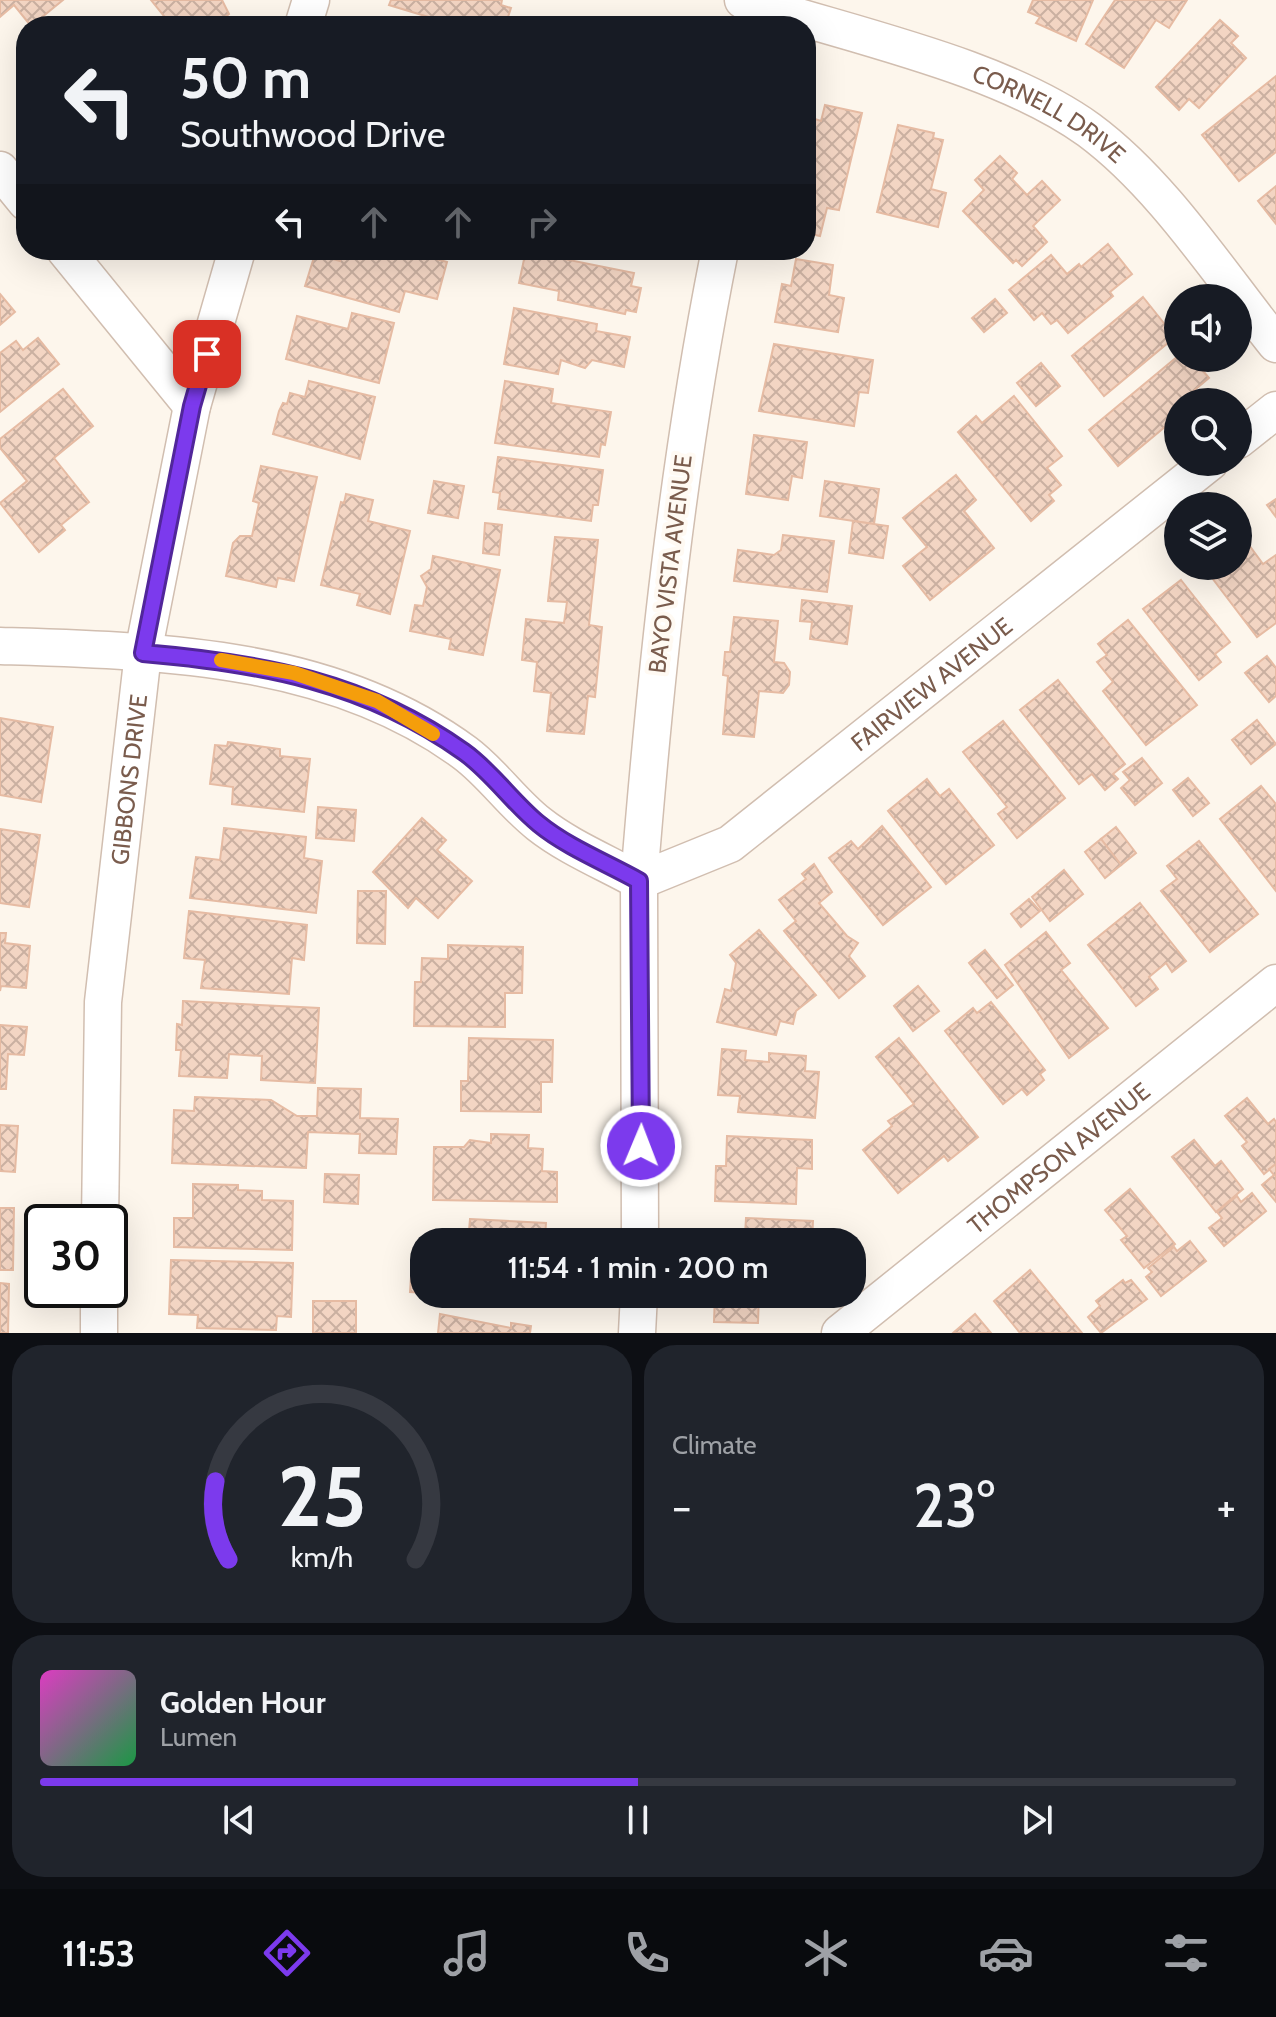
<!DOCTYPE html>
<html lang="en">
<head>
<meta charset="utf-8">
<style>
	:root { --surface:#171b24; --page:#20242c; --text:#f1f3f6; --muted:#9ea1a6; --line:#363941; --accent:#7c3aed }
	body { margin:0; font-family:Cabin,sans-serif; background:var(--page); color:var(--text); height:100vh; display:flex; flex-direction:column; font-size:30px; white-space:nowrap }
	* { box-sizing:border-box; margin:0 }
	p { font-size:26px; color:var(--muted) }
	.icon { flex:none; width:44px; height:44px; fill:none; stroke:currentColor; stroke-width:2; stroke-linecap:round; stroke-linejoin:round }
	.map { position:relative; height:1333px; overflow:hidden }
	.drawer { display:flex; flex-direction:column; gap:12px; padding:12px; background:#0d0f14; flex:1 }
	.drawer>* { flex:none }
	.top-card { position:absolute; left:16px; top:16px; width:800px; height:244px; border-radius:32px; box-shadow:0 8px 32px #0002; background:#171b24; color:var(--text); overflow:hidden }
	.buttons { position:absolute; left:1164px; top:284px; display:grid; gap:16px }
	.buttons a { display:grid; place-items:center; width:88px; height:88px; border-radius:50%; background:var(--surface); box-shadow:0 8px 32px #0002; font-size:40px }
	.speed { position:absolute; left:24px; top:1204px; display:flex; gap:16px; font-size:40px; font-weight:700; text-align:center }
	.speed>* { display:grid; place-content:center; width:104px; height:104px; border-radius:50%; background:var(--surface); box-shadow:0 8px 32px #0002; line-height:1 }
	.speed .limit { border:4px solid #111; border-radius:12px; background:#fff; color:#111 }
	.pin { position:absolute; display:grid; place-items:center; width:68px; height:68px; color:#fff; margin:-34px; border-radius:16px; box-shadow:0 4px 12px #0006 }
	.me { position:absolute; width:88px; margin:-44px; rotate:1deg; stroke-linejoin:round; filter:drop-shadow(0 0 6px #0008) }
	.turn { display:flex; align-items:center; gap:28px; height:168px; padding:0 32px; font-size:36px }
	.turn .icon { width:104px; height:104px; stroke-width:2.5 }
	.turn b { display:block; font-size:56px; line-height:68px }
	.lanes { display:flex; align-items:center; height:76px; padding:0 32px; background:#0003; justify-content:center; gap:40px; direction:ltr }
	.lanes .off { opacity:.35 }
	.big { font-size:60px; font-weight:600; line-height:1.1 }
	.drawer .widget { flex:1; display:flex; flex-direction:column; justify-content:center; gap:12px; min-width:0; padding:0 28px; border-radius:32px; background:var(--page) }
	.drawer .dial { align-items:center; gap:0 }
	.dial svg { height:208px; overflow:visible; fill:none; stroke:var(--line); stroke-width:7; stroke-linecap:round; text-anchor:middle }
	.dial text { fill:var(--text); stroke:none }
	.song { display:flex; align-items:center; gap:24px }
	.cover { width:96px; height:96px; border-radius:12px; background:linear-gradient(135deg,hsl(310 70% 55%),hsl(140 70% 35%)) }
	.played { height:8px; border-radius:4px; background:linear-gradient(90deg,var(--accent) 50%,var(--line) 50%) }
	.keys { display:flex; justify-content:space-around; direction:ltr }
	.heat { display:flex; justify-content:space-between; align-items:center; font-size:44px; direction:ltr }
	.drawer .tiles { flex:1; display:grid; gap:12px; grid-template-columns:1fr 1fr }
	.widget:last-child { grid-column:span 2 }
	.trip { position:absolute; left:410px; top:1228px; width:456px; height:80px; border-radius:32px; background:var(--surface); box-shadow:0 8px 32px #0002; font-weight:600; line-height:80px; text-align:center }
	.dock { display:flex; height:128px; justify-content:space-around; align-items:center; background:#090b0e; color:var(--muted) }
	.dock .icon { width:56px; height:56px }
	.dock .selected { color:var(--accent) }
	.dock b { font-size:36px; color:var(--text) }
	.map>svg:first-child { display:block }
	.building { fill:url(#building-cross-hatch); stroke:#e6bba3; stroke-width:2 }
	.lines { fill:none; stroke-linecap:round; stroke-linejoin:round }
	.minor-casing { stroke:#d1beb0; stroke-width:39 }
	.minor { stroke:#fff; stroke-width:36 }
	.route-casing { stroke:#51269a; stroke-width:20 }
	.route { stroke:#7c3aed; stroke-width:14 }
	.slow { stroke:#f59e0b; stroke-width:14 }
	.labels { text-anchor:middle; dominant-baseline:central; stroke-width:8; stroke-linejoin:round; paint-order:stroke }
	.street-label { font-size:24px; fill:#7a5c4d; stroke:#fffaf3 }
</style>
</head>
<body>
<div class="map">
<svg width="1276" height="1333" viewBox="0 0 1276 1333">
	<defs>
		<pattern id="building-cross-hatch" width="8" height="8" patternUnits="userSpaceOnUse" patternTransform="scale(2)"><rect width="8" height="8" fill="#f3d5c3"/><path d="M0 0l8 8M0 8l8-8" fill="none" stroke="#cab0a1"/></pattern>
	</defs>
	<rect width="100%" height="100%" fill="#fdf6ec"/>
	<!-- building -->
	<g class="building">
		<path d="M0,0H63L31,26L14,5L0,17Z"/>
		<path d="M151,0H222L229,14L214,26H172Z"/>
		<path d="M391,0H502L501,5L511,8L505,26H458L389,5Z"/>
		<path d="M1033,0H1093L1076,41L1036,23L1040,17L1028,12Z"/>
		<path d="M1115,0H1187L1169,28L1156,20L1124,68L1086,44Z"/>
		<path d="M578,20L604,26H576Z"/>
		<path d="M1220,20L1238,36L1231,43L1246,58L1199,108L1189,99L1179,110L1156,87Z"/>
		<path d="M1276,76V152L1239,181L1202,135Z"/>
		<path d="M825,105L862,113L839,210L827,208L820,236L806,233V128L809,117L821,121Z"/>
		<path d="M898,125L934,133L933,138L943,140L931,189L946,193L938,227L877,212Z"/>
		<path d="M1000,156L1017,173L1012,179L1027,195L1042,181L1060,200L1033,226L1047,242L1022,266L1016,260L1013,263L963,211L984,190L975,180Z"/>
		<path d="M1276,186V224L1258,201Z"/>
		<path d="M1108,244L1132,274L1110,292L1113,296L1068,333L1057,320L1051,324L1042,313L1034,320L1009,290L1051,255L1067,274L1079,264L1081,267Z"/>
		<path d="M343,250H404L447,262L437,299L405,291L399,312L305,286L315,254L340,261Z"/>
		<path d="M526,250H561L559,258L634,273L631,286L641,288L636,312L626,310L625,314L558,300L559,291L519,283Z"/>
		<path d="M796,259L833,265L829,295L844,298L838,332L775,322L782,284L791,286Z"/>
		<path d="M0,294L15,312L0,325Z"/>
		<path d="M1143,297L1175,337L1104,396L1072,356Z"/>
		<path d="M995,299L1007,313L984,332L972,318Z"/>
		<path d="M514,308L597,324L596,331L630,337L624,367L592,360L585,368L561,360L558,374L504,364Z"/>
		<path d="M352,313L394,323L379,383L286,359L297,316L348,329Z"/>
		<path d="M38,338L59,364L0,412V353L16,341L23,350Z"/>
		<path d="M774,344L873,360L868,393L859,392L854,426L759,411Z"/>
		<path d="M1178,356L1192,358L1209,378L1190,394L1196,402H1178V416L1118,466L1089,430Z"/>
		<path d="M1041,363L1060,386L1036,406L1017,383Z"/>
		<path d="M309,381L375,397L360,459L273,434L279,411L283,403L287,404L290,393L305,397Z"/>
		<path d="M505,381L553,389L551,403L611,412L605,445L601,444L599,457L495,443Z"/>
		<path d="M63,389L93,426L54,458L89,502L61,525L65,530L39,552L0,503L27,481L0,448V439Z"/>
		<path d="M1014,396L1062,456L1047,468L1061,485L1049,495L1054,501L1031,521L958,432L976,416L982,423Z"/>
		<path d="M754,435L807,442L802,478L792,476L788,500L746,494Z"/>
		<path d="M498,457L603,470L598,505H593L591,521L498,509L500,493L493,492Z"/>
		<path d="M261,466L317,477L294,581L278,578L276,587L226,576L233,543L240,536H252L259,503L253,501Z"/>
		<path d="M956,475L976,500L964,511L994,548L930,600L903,566L927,547L903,518Z"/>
		<path d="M434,481L464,486L458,518L428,513Z"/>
		<path d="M825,481L879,489L874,524L820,516Z"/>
		<path d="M346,494L373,500L368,521L410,531L390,614L357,605L360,594L321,585L341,502L344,503Z"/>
		<path d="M1276,499V517L1267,505Z"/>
		<path d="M853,521L888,526L883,558L849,553Z"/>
		<path d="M485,523L502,525L499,555L483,553Z"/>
		<path d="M1241,534L1263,564L1276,555V623L1257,637L1203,566H1238V537Z"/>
		<path d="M783,535L834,541L827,592L734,581L738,550L774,555L781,550Z"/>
		<path d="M555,537L598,540L589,625L602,627L595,697L588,696L584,734L547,731L551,693L534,691L537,662L522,660L526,619L564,623L567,602L548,601Z"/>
		<path d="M433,556L500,570L483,655L449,649L451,639L410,631L415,605L423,606L427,587L421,576L431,569Z"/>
		<path d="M1181,580L1230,642L1215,654L1221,662L1199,680L1143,609Z"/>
		<path d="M802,600L852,606L847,644L810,639L812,622L800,621Z"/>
		<path d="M734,617L778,621L774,662L784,663L790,672L789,685L783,693L759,691L754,737L723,734L728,676L723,675L725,652H730Z"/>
		<path d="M1128,620L1197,705L1146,745L1103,691L1113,682L1097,662L1107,655L1098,644Z"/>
		<path d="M1267,656L1276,668V696L1269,702L1245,673Z"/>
		<path d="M1058,680L1125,764L1113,774L1118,779L1105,790L1092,774L1079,784L1020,710Z"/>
		<path d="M0,718L53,727L41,802L0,795Z"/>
		<path d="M1257,720L1276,744L1251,764L1232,740Z"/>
		<path d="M1003,721L1065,798L1017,838L998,814L1007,807L963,752Z"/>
		<path d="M228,742L280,749V756L310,759L304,812L232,804L233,787L210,784L215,745L227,746Z"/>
		<path d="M1142,758L1162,783L1135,805L1121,788L1130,780L1123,772Z"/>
		<path d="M1188,778L1209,803L1193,816L1173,790Z"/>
		<path d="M927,779L940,796L949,789L994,845L946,884L888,811Z"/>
		<path d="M1261,786L1276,804V891L1220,819Z"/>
		<path d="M318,807L356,810L354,841L316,838Z"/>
		<path d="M422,818L446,840L437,850L472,881L438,918L416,898L408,908L373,872Z"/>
		<path d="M882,826L931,887L883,925L829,858L851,841L858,849Z"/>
		<path d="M1116,827L1136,853L1121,865L1101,839Z"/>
		<path d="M224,828L306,837L304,858L322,861L316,913L190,898L196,857L220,860Z"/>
		<path d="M0,829L40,835L29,907L0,903Z"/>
		<path d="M1101,839L1121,865L1105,878L1085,852Z"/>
		<path d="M1199,841L1258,914L1210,952L1161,891L1177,879L1167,866Z"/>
		<path d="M814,864L832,892L819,903L847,936L858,943L849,956L865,976L839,998L784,931L796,921L779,900L806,879L802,874Z"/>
		<path d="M1064,870L1083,894L1050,921L1032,897Z"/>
		<path d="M358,891H386L385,944L357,943Z"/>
		<path d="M1029,899L1040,911L1021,927L1011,914Z"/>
		<path d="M1140,903L1186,961L1172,972L1166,963L1149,977L1158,989L1136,1006L1088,945Z"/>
		<path d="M189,911L307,925L304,960L292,958L289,994L201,988L205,960L184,958Z"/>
		<path d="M759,930L816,995L796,1011L793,1024L780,1021L776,1035L717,1022L725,989L731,991L736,963L730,955Z"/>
		<path d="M1046,932L1070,963L1061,970L1108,1028L1069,1058L1005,965Z"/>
		<path d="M0,933H6L5,943L30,946L26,988L1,986L0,991Z"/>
		<path d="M448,945L523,947L522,993H505V1027L414,1026L415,982H421L422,958L448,959Z"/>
		<path d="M985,950L1013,985L997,998L969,963Z"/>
		<path d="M918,986L939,1011L913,1031L894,1006Z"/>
		<path d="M183,1001L319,1008L315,1083L261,1080L262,1056L229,1054L227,1078L179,1076L181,1050H176L177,1024L182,1025Z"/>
		<path d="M991,1002L1045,1070L1040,1074L1044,1080L1027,1095L1022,1089L1003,1104L945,1031L973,1008L977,1013Z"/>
		<path d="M0,1025L27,1027L24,1055L8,1054L6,1089H0Z"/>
		<path d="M469,1038L553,1040L552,1082H541V1112L461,1111V1081H468Z"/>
		<path d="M899,1038L978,1137L948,1161L944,1156L898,1193L863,1150L892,1126L888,1121L914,1104L876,1057Z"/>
		<path d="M722,1049L746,1051L745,1060L769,1062V1053L806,1056L805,1071L819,1072L815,1118L738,1112L740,1096L718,1095Z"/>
		<path d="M318,1088L361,1089L360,1118L398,1119L396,1154L359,1153L360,1134L308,1132L306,1168L172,1163L174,1110L194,1111L195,1097L271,1100L297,1116H317Z"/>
		<path d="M1247,1098L1268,1124L1274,1119L1276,1122V1164L1264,1174L1242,1146L1247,1142L1225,1116Z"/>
		<path d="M0,1125L18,1126L15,1172L0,1171Z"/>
		<path d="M491,1134L529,1135L528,1148L543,1149L542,1171L557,1172V1202L433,1200L434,1147H464L470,1140L491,1143Z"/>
		<path d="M727,1136L812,1140V1169L797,1168L796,1204L715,1201L716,1166H726Z"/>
		<path d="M1194,1140L1215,1166L1221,1161L1243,1189L1216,1212L1172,1157Z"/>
		<path d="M1276,1164V1202L1262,1185L1274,1175L1269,1169Z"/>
		<path d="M325,1174L359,1175L358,1204L324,1202Z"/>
		<path d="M193,1184L238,1185V1190L262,1191V1200L293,1201L292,1250L174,1247V1218H193Z"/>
		<path d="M1130,1189L1175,1244L1144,1268L1121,1240L1127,1236L1105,1210Z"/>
		<path d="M1252,1193L1266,1211L1224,1246L1209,1228L1222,1218L1217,1212L1237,1196L1241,1202Z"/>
		<path d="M0,1208H14L13,1270H0Z"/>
		<path d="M746,1218L813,1221L812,1242H717V1234L745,1235Z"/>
		<path d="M470,1219L546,1223L545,1237L558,1238V1242H468Z"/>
		<path d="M1190,1241L1206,1261L1161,1296L1146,1277L1152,1272L1148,1268L1174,1247L1177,1251Z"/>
		<path d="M171,1260L293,1263L291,1317L277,1316L276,1330L197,1328L198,1315L169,1314Z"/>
		<path d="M412,1262H424V1293L410,1292Z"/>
		<path d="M1030,1270L1082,1333H1020L994,1301Z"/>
		<path d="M1123,1280L1125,1283L1131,1280L1147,1299L1101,1333L1088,1317L1100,1306L1096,1301Z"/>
		<path d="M0,1283L9,1284L8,1333H0Z"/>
		<path d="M715,1294H759L758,1323L714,1322Z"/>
		<rect x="313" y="1301" width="43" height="32"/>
		<path d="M440,1314L511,1328V1323L531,1326L530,1333H438Z"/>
		<path d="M975,1314L991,1333H953Z"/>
	</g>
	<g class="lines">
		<defs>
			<g id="minor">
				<path id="s1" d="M743,0C850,35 999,65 1089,130C1162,184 1219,273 1276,344"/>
				<path d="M303,26L311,0"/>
				<path d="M0,170L26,202"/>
				<path d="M65,250L192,406"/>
				<path id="s2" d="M720,250C678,459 656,669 639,881L730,844L1210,462"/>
				<path d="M1238,440L1276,410"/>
				<path d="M0,646C159,651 331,654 465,753C492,773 512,803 539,824C568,847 607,863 639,881L640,1242"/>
				<path id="s3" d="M100,1222L103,1002L143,653L192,406L237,250"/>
				<path d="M99,1333V1290"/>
				<path d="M637,1333L639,1294"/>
				<path id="s4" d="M840,1333L1276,983"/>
			</g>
		</defs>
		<!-- minor casing -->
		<use href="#minor" class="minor-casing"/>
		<!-- minor -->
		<use href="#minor" class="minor"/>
	</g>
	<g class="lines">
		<defs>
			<path id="route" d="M207,354L192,406L143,653C261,663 366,682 464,752C492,772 512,802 539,824C567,847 607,863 639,881L641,1146"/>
		</defs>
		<!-- route casing -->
		<use href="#route" class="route-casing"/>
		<!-- route -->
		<use href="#route" class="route"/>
		<!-- slow -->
		<path class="slow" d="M221,660L294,673L377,701L433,734"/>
	</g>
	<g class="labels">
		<!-- street labels -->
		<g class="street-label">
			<text stroke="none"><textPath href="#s1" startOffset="328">CORNELL DRIVE</textPath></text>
			<text transform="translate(670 564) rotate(-83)">BAYO VISTA AVENUE</text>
			<text stroke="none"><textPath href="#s2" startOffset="992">FAIRVIEW AVENUE</textPath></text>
			<text stroke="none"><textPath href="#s3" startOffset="444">GIBBONS DRIVE</textPath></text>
			<text stroke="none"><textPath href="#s4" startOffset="280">THOMPSON AVENUE</textPath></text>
		</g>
	</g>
</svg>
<div class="buttons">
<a><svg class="icon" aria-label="sound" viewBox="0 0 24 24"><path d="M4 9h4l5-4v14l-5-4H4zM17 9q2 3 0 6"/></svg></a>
<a><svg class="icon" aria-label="search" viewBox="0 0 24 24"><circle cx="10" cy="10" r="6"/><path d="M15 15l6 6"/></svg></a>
<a><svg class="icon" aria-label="layers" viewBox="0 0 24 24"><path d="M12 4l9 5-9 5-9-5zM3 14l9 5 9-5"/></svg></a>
</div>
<div class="speed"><div class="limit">30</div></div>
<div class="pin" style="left:207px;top:354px;background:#d93025"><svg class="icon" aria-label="arrive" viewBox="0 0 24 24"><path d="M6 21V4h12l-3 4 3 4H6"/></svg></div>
<svg class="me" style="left:641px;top:1146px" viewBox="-20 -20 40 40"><circle r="17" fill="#7c3aed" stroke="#fff" stroke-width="3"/><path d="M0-11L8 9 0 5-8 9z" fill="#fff"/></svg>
<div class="trip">11:54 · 1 min · 200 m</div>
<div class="top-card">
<div class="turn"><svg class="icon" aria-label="left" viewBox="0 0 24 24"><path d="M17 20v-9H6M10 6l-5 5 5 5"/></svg><div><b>50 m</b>Southwood Drive</div></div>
<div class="lanes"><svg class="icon" aria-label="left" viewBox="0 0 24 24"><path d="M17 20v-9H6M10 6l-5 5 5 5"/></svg><svg class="icon off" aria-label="ahead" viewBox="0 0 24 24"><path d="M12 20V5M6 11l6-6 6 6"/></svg><svg class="icon off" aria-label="ahead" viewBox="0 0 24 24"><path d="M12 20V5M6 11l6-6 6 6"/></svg><svg class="icon off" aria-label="right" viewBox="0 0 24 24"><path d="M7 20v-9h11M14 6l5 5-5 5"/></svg></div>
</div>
</div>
<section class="drawer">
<div class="tiles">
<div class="widget dial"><svg viewBox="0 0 100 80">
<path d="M14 69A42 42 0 1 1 86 69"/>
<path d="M14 69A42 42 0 0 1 9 39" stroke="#7c3aed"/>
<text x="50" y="56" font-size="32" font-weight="700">25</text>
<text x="50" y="72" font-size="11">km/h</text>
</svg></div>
<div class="widget"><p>Climate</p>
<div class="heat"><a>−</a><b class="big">23°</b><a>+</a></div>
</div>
<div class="widget">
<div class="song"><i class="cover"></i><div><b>Golden Hour</b><p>Lumen</p></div></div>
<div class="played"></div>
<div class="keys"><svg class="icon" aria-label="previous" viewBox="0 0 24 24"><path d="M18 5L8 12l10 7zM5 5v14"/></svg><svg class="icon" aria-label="pause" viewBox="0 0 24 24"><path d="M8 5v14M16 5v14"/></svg><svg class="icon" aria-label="next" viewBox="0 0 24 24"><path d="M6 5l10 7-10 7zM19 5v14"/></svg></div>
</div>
</div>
</section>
<nav class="dock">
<b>11:53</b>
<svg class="icon selected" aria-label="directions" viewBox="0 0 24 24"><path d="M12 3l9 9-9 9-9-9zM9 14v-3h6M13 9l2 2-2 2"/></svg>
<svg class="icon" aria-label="music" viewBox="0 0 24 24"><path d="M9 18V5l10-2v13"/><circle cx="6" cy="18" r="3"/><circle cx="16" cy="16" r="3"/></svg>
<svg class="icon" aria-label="phone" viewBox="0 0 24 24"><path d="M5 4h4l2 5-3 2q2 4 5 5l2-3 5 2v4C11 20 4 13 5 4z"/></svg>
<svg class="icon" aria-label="climate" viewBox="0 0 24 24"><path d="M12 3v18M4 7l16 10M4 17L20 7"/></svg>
<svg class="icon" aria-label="car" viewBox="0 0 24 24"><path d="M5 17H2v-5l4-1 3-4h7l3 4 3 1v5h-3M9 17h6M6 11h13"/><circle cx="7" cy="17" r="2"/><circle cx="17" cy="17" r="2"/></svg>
<svg class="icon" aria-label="filters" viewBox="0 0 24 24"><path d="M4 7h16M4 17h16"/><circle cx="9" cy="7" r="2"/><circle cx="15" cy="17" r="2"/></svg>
</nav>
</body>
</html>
